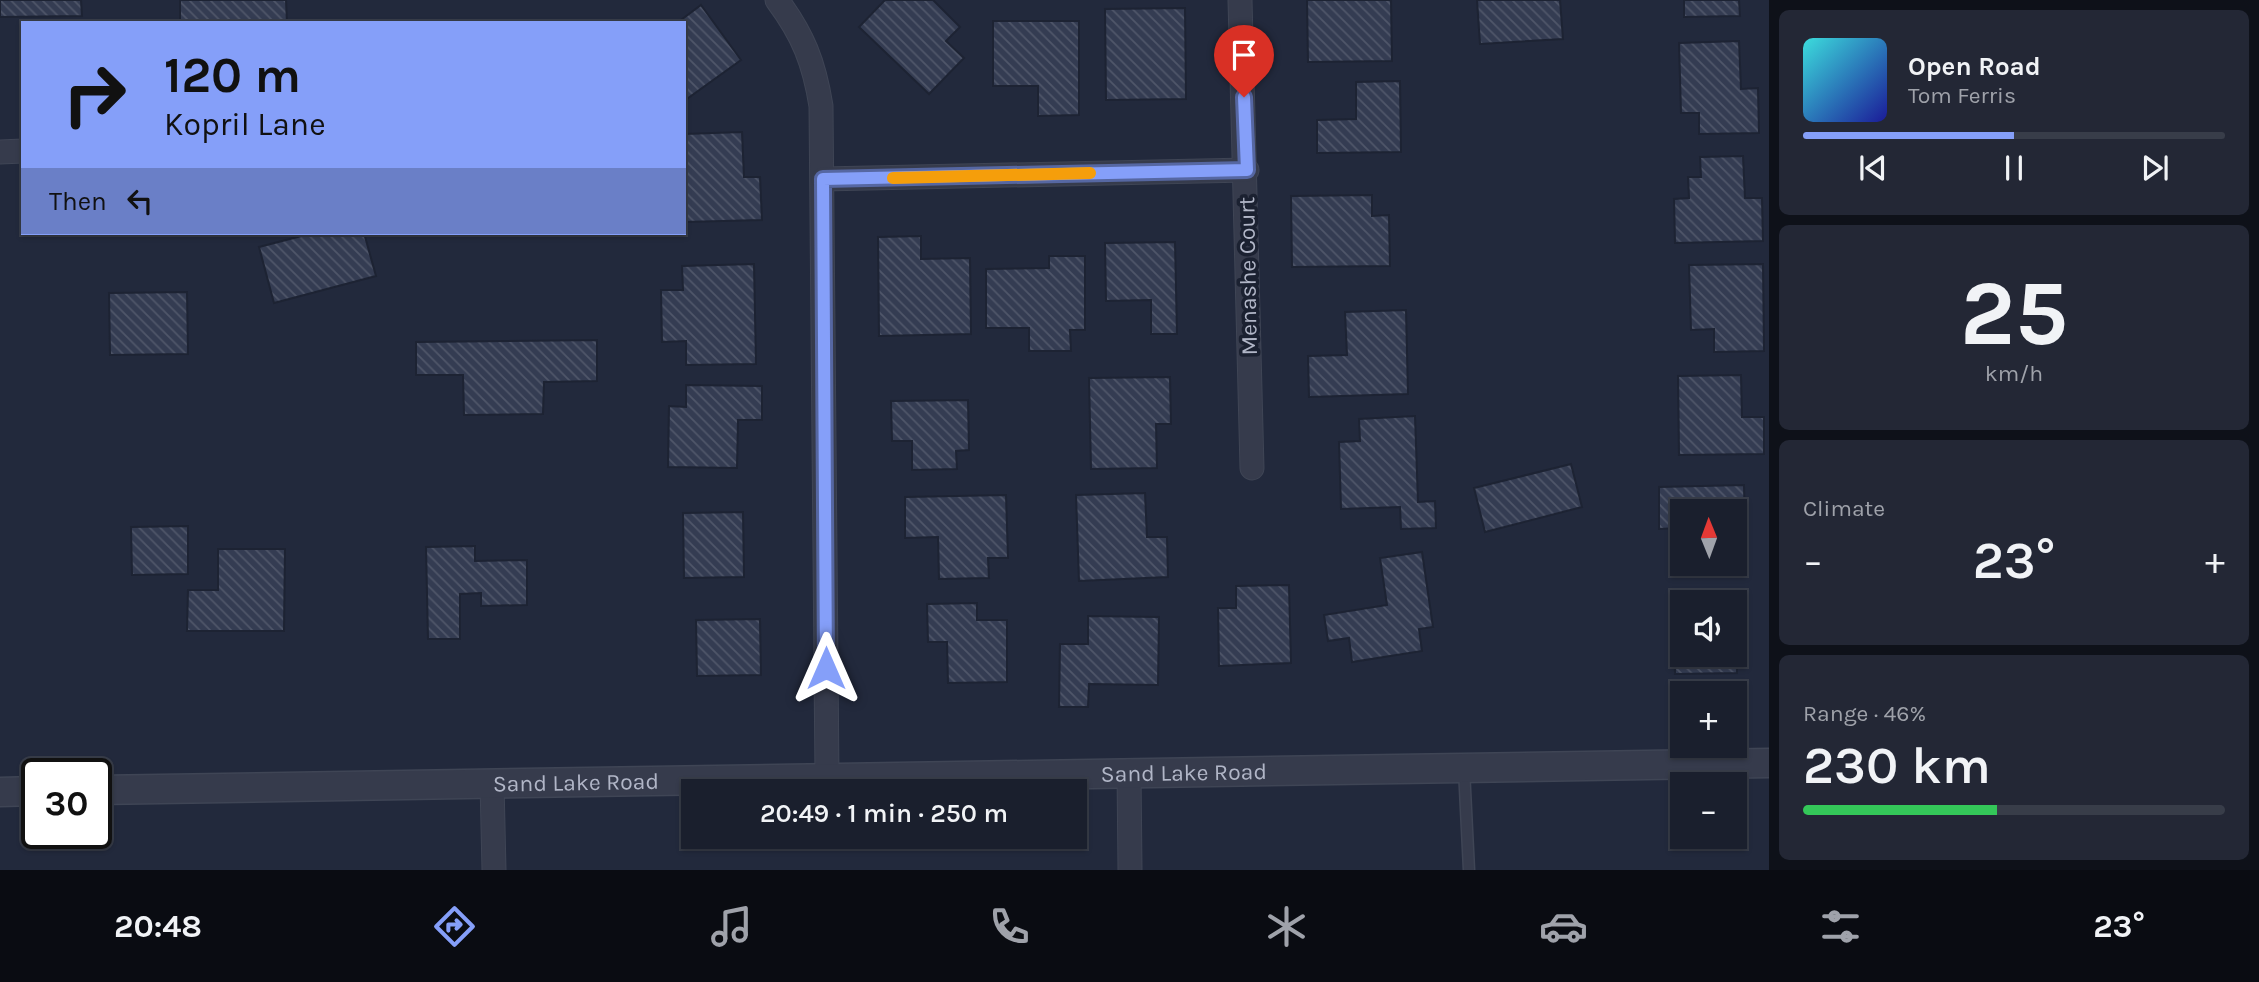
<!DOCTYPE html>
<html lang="en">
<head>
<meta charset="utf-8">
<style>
	:root { --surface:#1a1f2d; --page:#232735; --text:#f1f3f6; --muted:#9fa2aa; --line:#383d49; --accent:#859ff9 }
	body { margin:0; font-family:Karla,sans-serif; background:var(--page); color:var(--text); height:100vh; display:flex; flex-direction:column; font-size:26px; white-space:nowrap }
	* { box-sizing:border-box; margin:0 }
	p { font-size:23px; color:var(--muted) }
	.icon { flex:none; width:38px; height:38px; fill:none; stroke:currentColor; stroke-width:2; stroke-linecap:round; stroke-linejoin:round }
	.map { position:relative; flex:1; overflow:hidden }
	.panel { display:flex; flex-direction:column; gap:10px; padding:10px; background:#0e1119; width:490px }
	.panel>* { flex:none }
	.banner { position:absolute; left:21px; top:21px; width:665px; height:214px; border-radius:0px; box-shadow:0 2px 5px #0004,0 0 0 2px var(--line); background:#859ff9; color:#111; overflow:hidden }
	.needle { width:46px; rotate:359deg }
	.controls { position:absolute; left:1670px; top:499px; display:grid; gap:14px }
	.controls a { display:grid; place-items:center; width:77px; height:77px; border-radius:0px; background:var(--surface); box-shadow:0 2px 5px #0004,0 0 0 2px var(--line); font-size:35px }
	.speed { position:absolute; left:21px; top:758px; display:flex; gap:14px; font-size:35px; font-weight:700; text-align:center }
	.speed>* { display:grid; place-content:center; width:91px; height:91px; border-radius:50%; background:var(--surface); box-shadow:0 2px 5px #0004,0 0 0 2px var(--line); line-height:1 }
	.speed .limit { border:4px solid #111; border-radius:10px; background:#fff; color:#111 }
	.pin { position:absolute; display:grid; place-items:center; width:60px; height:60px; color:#fff; margin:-72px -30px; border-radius:50% 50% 50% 0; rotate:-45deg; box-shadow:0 0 7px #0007 }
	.pin .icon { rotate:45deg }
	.me { position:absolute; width:77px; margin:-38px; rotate:0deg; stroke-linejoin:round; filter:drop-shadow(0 0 5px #0008) }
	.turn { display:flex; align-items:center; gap:24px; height:147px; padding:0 28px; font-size:32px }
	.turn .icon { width:91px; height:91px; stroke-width:2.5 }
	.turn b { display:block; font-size:49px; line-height:60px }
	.then { display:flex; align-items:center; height:66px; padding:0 28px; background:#0003; gap:14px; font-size:26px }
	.big { font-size:52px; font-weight:600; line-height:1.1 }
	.panel .card { flex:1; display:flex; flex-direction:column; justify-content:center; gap:10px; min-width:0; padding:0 24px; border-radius:10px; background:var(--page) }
	.panel .dial { align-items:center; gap:0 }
	.dial b { font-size:91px; line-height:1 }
	.song { display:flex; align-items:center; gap:21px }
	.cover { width:84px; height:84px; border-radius:10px; background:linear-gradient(135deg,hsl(180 70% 55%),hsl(240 70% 35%)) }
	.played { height:7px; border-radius:4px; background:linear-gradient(90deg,var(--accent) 50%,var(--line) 50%) }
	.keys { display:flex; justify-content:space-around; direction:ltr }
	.heat { display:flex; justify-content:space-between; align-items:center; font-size:38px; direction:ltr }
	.charge { height:10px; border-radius:5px; background:linear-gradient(90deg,#34c759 46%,var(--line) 0) }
	.trip { position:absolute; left:681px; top:779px; width:406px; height:70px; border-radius:0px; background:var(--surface); box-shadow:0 2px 5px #0004,0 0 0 2px var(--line); font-weight:600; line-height:70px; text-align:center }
	.menu { display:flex; height:112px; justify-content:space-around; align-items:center; background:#0a0c12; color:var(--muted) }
	.menu .icon { width:49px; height:49px }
	.menu .selected { color:var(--accent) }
	.menu b { font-size:32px; color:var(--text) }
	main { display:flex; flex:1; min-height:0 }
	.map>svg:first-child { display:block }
	.building { fill:url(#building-back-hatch); stroke:#1d2333; stroke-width:2; fill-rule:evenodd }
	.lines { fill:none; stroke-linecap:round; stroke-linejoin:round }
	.service-casing { stroke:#3f4555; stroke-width:13 }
	.minor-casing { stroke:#3f4555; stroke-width:25 }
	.tertiary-casing { stroke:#3f4555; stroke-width:31 }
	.service { stroke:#363b4c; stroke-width:10 }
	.minor { stroke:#363b4c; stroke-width:23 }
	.tertiary { stroke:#363b4c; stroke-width:28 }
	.route-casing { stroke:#5667a2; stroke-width:18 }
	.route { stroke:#859ff9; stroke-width:12 }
	.slow { stroke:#f59e0b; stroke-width:12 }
	.labels { text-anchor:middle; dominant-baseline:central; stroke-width:7; stroke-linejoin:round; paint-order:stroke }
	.street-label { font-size:23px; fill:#b1b6c7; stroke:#1b2131 }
</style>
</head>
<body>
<main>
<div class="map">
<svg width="1769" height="870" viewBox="0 0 1769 870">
	<defs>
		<pattern id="building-back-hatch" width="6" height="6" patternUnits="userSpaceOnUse" patternTransform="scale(1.75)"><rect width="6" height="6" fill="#343c52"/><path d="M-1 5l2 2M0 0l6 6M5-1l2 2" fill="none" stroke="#4f5669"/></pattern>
	</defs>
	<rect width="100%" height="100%" fill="#22293c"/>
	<!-- building -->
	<g class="building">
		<path d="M0,0H81L82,16L0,17Z"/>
		<path d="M180,0H286L287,23H180Z"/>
		<path d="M885,0H933L960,27L946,41L964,58L929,94L859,27Z"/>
		<path d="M1307,0H1391L1392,61L1308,62Z"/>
		<path d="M1477,0H1560L1563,39L1480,44Z"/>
		<path d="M1684,0H1739L1740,16L1684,17Z"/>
		<path d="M701,5L741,60L684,101V23H677Z"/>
		<path d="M1185,8L1186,99L1106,100L1105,9Z"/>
		<path d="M993,21H1079V115L1038,116V86H993Z"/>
		<path d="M1739,41L1741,89L1758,88L1759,133L1699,134V113H1681L1679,43Z"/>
		<path d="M1400,81L1401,152L1317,153V120L1356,119V82Z"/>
		<path d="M742,132L744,177H760L762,220L684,222V134Z"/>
		<path d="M1743,156L1745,198H1762L1763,241L1675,243L1674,199L1689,198L1688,177H1701L1700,157Z"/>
		<path d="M1372,195V216L1389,215L1390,266L1292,267L1291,196Z"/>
		<path d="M313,233H364L376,276L274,303L259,247Z"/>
		<path d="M921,236V259L970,258L971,334L879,336L878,237Z"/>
		<path d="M1175,242L1177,334H1151V300L1106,301L1105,243Z"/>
		<path d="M1049,256H1085V330H1070L1071,351H1029V328H986V269L1049,268Z"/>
		<path d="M754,264L756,364L686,365V341L662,342L661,290H683L682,266Z"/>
		<path d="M1763,264L1764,351L1714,352V329L1691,330L1689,265Z"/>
		<path d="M187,292L188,354L110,355L109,293Z"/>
		<path d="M1406,310L1408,394L1309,397L1308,356L1347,355L1345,312Z"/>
		<path d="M597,340V381L544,382L543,414L464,415L463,375H416V342Z"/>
		<path d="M1741,375L1742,417H1764V454L1679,455L1678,376Z"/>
		<path d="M1170,377L1171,424H1156L1157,468L1091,469L1089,378Z"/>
		<path d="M686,385L762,386V420H738L737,468L668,467L669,406L686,407Z"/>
		<path d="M968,400L969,450L956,451L957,469L912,470V441H892L891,401Z"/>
		<path d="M1415,416L1418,502L1435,501L1436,528L1401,529L1400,507L1341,509L1339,442L1360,441L1359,419Z"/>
		<path d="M1571,464L1582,507L1485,532L1474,488Z"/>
		<path d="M1744,485L1746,576L1680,577L1679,528L1659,529V487ZM1682,511H1734V564H1682Z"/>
		<path d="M1145,493L1147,537H1167L1168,577L1079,581L1076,495Z"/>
		<path d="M1006,495L1008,558H988L989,578L939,579L938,537L905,538V497Z"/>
		<path d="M743,512L744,577L684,578L683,513Z"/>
		<path d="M188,526V574L132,575L131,527Z"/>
		<path d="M475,546V561L527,560V605L481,606V593L460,594V639H428L426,547Z"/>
		<path d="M218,549H285L284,631H187L188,590H218Z"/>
		<path d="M1422,552L1433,627L1419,629L1422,651L1352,662L1349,638L1328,641L1324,615L1387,605L1380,558Z"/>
		<path d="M1289,585L1291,663L1219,666L1218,608H1236V586Z"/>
		<path d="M1736,594L1737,673L1675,674L1674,595ZM1682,602H1734V654H1682Z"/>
		<path d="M977,603V620H1007V682L948,683L947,642H928L927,604Z"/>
		<path d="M1088,616L1159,617L1158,685L1089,684L1088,707H1059L1060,644H1088Z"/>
		<path d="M760,619L761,675L697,676L696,620Z"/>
	</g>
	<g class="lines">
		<defs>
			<path id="service" d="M1464,769L1469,870"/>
			<g id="minor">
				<path d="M777,0C803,35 814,62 821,106L827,776"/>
				<path d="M1240,0L1252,468"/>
				<path d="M0,152L23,151"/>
				<path d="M823,179L1247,170"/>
				<path d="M1129,771L1130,870"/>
				<path d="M492,783L494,870"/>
			</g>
			<g id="tertiary">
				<path id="s1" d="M96,790L1769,763"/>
				<path d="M0,792L37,791"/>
			</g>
		</defs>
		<!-- service casing -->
		<use href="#service" class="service-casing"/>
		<!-- minor casing -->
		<use href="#minor" class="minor-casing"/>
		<!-- tertiary casing -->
		<use href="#tertiary" class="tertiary-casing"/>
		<!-- service -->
		<use href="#service" class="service"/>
		<!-- minor -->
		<use href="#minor" class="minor"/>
		<!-- tertiary -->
		<use href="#tertiary" class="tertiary"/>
	</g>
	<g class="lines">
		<defs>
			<path id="route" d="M826,668L823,179L1247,170L1244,97"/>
		</defs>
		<!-- route casing -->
		<use href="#route" class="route-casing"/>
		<!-- route -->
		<use href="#route" class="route"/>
		<!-- slow -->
		<path class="slow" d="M893,178L1090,173"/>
	</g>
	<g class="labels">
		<!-- street labels -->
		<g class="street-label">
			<text transform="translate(1248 276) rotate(-91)">Menashe Court</text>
			<text stroke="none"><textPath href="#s1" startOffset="1088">Sand Lake Road</textPath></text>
			<text stroke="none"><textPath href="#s1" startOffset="480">Sand Lake Road</textPath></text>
		</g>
	</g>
</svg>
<div class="controls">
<a><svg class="needle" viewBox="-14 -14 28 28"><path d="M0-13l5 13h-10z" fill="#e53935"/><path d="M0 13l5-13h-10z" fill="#9fa2aa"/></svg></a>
<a><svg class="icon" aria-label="sound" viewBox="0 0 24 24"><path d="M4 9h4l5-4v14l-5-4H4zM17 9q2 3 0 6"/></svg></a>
<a>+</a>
<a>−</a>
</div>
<div class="speed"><div class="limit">30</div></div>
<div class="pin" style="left:1244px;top:97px;background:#d93025"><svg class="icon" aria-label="arrive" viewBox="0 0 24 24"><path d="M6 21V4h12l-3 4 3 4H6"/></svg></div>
<svg class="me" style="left:826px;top:668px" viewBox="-20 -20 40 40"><path d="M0-17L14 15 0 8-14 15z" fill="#859ff9" stroke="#fff" stroke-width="4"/></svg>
<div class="trip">20:49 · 1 min · 250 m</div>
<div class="banner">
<div class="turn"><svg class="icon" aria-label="right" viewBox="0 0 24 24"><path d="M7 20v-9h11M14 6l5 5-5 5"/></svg><div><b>120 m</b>Kopril Lane</div></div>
<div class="then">Then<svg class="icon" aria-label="left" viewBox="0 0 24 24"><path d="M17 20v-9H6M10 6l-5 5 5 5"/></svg></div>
</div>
</div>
<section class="panel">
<div class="card">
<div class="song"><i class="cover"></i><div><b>Open Road</b><p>Tom Ferris</p></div></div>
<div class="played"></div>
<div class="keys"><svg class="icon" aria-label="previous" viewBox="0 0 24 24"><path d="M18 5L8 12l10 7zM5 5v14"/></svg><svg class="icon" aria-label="pause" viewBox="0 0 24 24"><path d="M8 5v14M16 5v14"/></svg><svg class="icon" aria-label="next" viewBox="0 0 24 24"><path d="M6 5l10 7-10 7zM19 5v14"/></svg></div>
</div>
<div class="card dial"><b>25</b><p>km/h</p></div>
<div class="card"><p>Climate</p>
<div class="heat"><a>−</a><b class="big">23°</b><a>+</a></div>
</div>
<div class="card"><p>Range · 46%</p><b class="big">230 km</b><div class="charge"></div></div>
</section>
</main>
<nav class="menu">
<b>20:48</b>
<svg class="icon selected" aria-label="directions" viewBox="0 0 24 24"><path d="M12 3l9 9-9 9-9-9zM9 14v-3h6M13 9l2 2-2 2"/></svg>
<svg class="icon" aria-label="music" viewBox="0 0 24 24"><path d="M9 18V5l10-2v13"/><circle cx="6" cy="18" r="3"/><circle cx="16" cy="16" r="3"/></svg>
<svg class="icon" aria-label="phone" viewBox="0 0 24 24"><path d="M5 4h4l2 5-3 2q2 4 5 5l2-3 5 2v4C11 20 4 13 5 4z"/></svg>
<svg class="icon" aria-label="climate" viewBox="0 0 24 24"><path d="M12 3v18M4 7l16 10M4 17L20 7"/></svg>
<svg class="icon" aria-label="car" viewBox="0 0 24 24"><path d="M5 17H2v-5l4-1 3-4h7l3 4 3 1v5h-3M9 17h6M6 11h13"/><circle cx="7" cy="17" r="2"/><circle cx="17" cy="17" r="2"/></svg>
<svg class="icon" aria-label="filters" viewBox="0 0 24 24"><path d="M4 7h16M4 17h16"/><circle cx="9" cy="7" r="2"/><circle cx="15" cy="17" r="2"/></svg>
<b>23°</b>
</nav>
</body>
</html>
